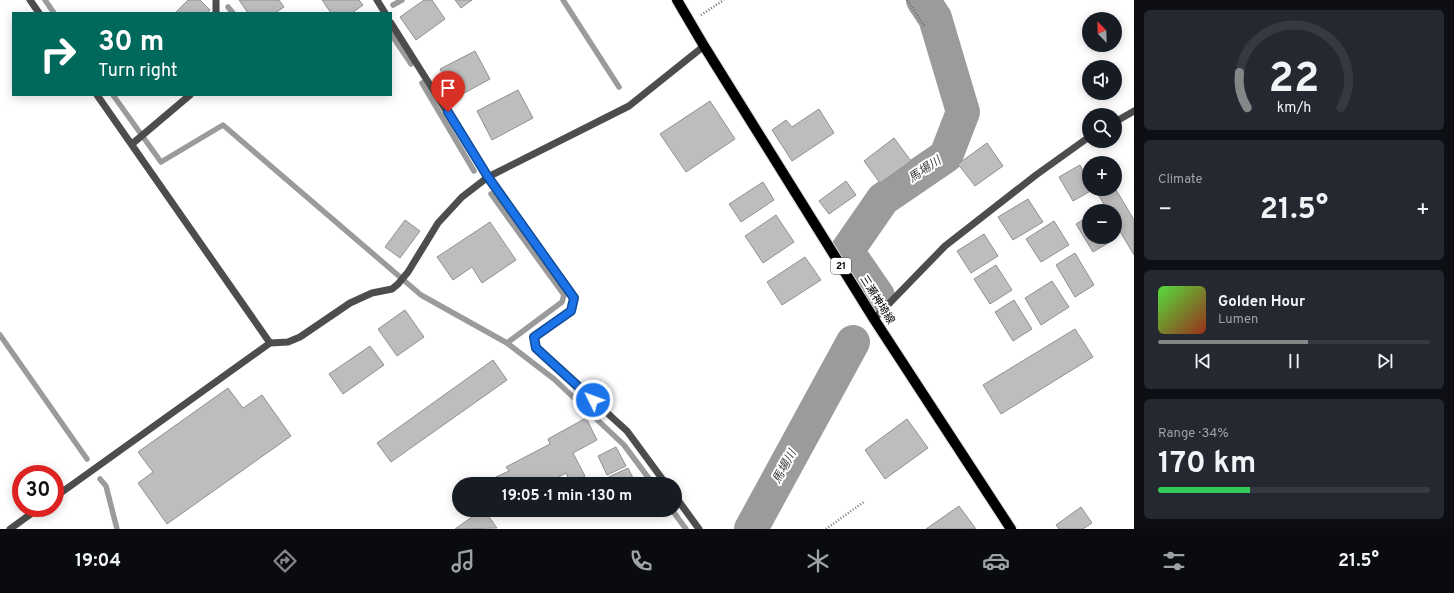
<!DOCTYPE html>
<html lang="en">
<head>
<meta charset="utf-8">
<style>
	:root { --surface:#171b24; --page:#242831; --text:#f1f3f6; --muted:#9ea1a6; --line:#363941; --accent:#858687 }
	body { margin:0; font-family:Overpass,"Noto Sans JP",sans-serif; background:var(--page); color:var(--text); height:100vh; display:flex; flex-direction:column; font-size:15px; white-space:nowrap }
	* { box-sizing:border-box; margin:0 }
	p { font-size:13px; color:var(--muted) }
	.icon { flex:none; width:22px; height:22px; fill:none; stroke:currentColor; stroke-width:2; stroke-linecap:round; stroke-linejoin:round }
	.map { position:relative; flex:1; overflow:hidden }
	.drawer { display:flex; flex-direction:column; gap:10px; padding:10px; background:#0d0f14; width:320px }
	.drawer>* { flex:none }
	.hud { position:absolute; left:12px; top:12px; width:380px; height:84px; border-radius:0px; box-shadow:0 2px 10px #0003; background:#00695c; color:#fff; overflow:hidden }
	.needle { width:26px; rotate:337deg }
	.buttons { position:absolute; left:1082px; top:12px; display:grid; gap:8px }
	.buttons a { display:grid; place-items:center; width:40px; height:40px; border-radius:50%; background:var(--surface); box-shadow:0 2px 10px #0003; font-size:20px }
	.speed { position:absolute; left:12px; top:465px; display:flex; gap:8px; font-size:20px; font-weight:700; text-align:center }
	.speed>* { display:grid; place-content:center; width:52px; height:52px; border-radius:50%; background:var(--surface); box-shadow:0 2px 10px #0003; line-height:1 }
	.speed .limit { border:6px solid #d22; background:#fff; color:#111 }
	.pin { position:absolute; display:grid; place-items:center; width:34px; height:34px; color:#fff; margin:-41px -17px; border-radius:50% 50% 50% 0; rotate:-45deg; box-shadow:0 0 4px #0007 }
	.pin .icon { rotate:45deg }
	.me { position:absolute; width:44px; margin:-22px; rotate:312deg; stroke-linejoin:round; filter:drop-shadow(0 0 3px #0008) }
	.turn { display:flex; align-items:center; gap:14px; height:84px; padding:0 20px; font-size:18px }
	.turn .icon { width:52px; height:52px; stroke-width:2.5 }
	.turn b { display:block; font-size:28px; line-height:34px }
	.big { font-size:30px; font-weight:700; line-height:1.1 }
	.drawer .card { flex:1; display:flex; flex-direction:column; justify-content:center; gap:6px; min-width:0; padding:0 14px; border-radius:6px; background:var(--page) }
	.drawer .dial { align-items:center; gap:0 }
	.dial svg { height:104px; overflow:visible; fill:none; stroke:var(--line); stroke-width:7; stroke-linecap:round; text-anchor:middle }
	.dial text { fill:var(--text); stroke:none }
	.song { display:flex; align-items:center; gap:12px }
	.cover { width:48px; height:48px; border-radius:6px; background:linear-gradient(135deg,hsl(110 70% 55%),hsl(10 70% 35%)) }
	.played { height:4px; border-radius:2px; background:linear-gradient(90deg,var(--accent) 55%,var(--line) 55%) }
	.keys { display:flex; justify-content:space-around; direction:ltr }
	.heat { display:flex; justify-content:space-between; align-items:center; font-size:22px; direction:ltr }
	.charge { height:6px; border-radius:3px; background:linear-gradient(90deg,#34c759 34%,var(--line) 0) }
	.trip { position:absolute; left:452px; top:477px; width:230px; height:40px; border-radius:20px; background:var(--surface); box-shadow:0 2px 10px #0003; font-weight:700; line-height:40px; text-align:center }
	.dock { display:flex; height:64px; justify-content:space-around; align-items:center; background:#090b0e; color:var(--muted) }
	.dock .icon { width:28px; height:28px }
	.dock .selected { color:var(--accent) }
	.dock b { font-size:18px; color:var(--text) }
	main { display:flex; flex:1; min-height:0 }
	.map>svg:first-child { display:block }
	.lines { fill:none; stroke-linecap:round; stroke-linejoin:round }
	.stream { stroke:#9b9b9b; stroke-width:5.5 }
	.river { stroke:#9b9b9b; stroke-width:34 }
	.building { fill:#bdbdbd; stroke:#919191 }
	.major-casing { stroke:#dbdbdb; stroke-width:12 }
	.path { stroke:#6f6f6f; stroke-width:2.5; stroke-dasharray:1 2; stroke-linecap:butt }
	.minor { stroke:#4d4d4d; stroke-width:7 }
	.major { stroke:#000; stroke-width:10 }
	.route-casing { stroke:#114b97; stroke-width:10 }
	.route { stroke:#1a73e8; stroke-width:7 }
	.labels { text-anchor:middle; dominant-baseline:central; stroke-width:4; stroke-linejoin:round; paint-order:stroke }
	.shield { fill:#fff; stroke:#4c4c4c; stroke-width:1 }
	.shield-label { font-size:10px; font-weight:bold; fill:#000 }
	.street-label { font-size:11px; fill:#000; stroke:#fff }
	.water-label { font-size:12px; font-style:italic; fill:#3c3c3c; stroke:#fff }
</style>
</head>
<body>
<main>
<div class="map">
<svg width="1134" height="529" viewBox="0 0 1134 529">
	<rect width="100%" height="100%" fill="#fff"/>
	<g class="lines">
		<!-- stream -->
		<g class="stream">
			<path d="M45,0L54,13"/>
			<path d="M563,0L619,87"/>
			<path d="M393,5L402,0"/>
			<path d="M228,7L233,13"/>
			<path d="M391,34L411,64"/>
			<path d="M422,83L474,171"/>
			<path d="M113,95L161,162L223,125L421,295L507,343L554,379L624,445L653,484"/>
			<path d="M491,194L564,295L562,302L507,343"/>
			<path d="M0,335L87,459"/>
			<path d="M100,479L106,486L117,529"/>
			<path d="M672,510L686,529"/>
		</g>
		<!-- river -->
		<g class="river">
			<path d="M878,296L847,251L883,199L946,156L963,112L935,18L923,0"/>
			<path d="M751,529L853,342"/>
		</g>
	</g>
	<!-- building -->
	<g class="building">
		<path d="M188,0H200L210,10L207,13H175Z"/>
		<path d="M239,0H279L284,7L275,13H248Z"/>
		<path d="M322,0H359L363,5L352,13H331Z"/>
		<path d="M424,0H432L445,19L416,40L400,17Z"/>
		<path d="M455,0H472L461,8Z"/>
		<path d="M475,51L490,79L455,98L440,69Z"/>
		<path d="M518,90L533,118L492,140L477,111Z"/>
		<path d="M710,101L735,139L686,172L660,134Z"/>
		<path d="M819,109L834,133L792,161L772,130L786,120L792,127Z"/>
		<path d="M894,138L911,161L880,183L864,161Z"/>
		<path d="M987,143L1003,166L975,186L958,164Z"/>
		<path d="M1080,165L1089,182V189H1094L1073,201L1059,177Z"/>
		<path d="M846,181L856,195L829,214L819,201Z"/>
		<path d="M763,182L774,200L741,222L729,204Z"/>
		<path d="M1115,188L1134,220V255L1115,223V211H1108L1095,189H1115Z"/>
		<path d="M1028,199L1043,222L1013,240L998,217Z"/>
		<path d="M776,215L794,242L763,263L745,236Z"/>
		<path d="M1089,216V237H1111L1113,240L1093,252L1076,224Z"/>
		<path d="M405,220L420,231L400,258L385,247Z"/>
		<path d="M1054,221L1069,245L1041,262L1026,239Z"/>
		<path d="M490,222L516,260L482,283L472,267L453,280L437,257Z"/>
		<path d="M984,234L998,256L971,273L957,251Z"/>
		<path d="M1075,253L1094,285L1075,297L1056,265Z"/>
		<path d="M805,257L821,280L782,305L767,282Z"/>
		<path d="M996,265L1012,290L990,304L974,279Z"/>
		<path d="M1052,281L1069,307L1041,325L1025,298Z"/>
		<path d="M1014,300L1032,329L1013,341L995,312Z"/>
		<path d="M405,310L424,337L397,356L378,329Z"/>
		<path d="M1075,329L1093,357L1001,414L983,385Z"/>
		<path d="M370,346L384,365L343,394L329,374Z"/>
		<path d="M493,360L507,380L391,462L377,443Z"/>
		<path d="M228,388L243,408L262,395L291,436L167,524L138,483L153,472L138,452Z"/>
		<path d="M586,418L597,440L573,453L585,476L571,484L566,473L547,483L548,484H500L496,477L509,471L506,467L550,444L548,439Z"/>
		<path d="M907,419L928,448L885,479L865,450Z"/>
		<path d="M616,447L626,466L607,475L598,456Z"/>
		<path d="M628,468L636,484H594Z"/>
		<path d="M959,506L976,529H926Z"/>
		<path d="M1081,507L1092,523L1083,529H1059L1056,525Z"/>
		<path d="M482,510H484L497,528L455,529Z"/>
		<path d="M596,510H609L599,515Z"/>
	</g>
	<g class="lines">
		<defs>
			<path id="major" d="M677,0L704,46L874,319L1011,529"/>
		</defs>
		<!-- major casing -->
		<use href="#major" class="major-casing"/>
		<!-- path -->
		<g class="path">
			<path d="M907,0L925,27"/>
			<path d="M701,15L724,0"/>
			<path d="M826,529L865,501"/>
		</g>
		<!-- minor -->
		<g class="minor">
			<path d="M30,0L39,13"/>
			<path d="M377,0L385,13"/>
			<path d="M216,13V0"/>
			<path d="M391,23L488,177L574,298L571,311L534,337L536,348L627,431L666,484"/>
			<path d="M97,95L270,343"/>
			<path d="M1115,122L1134,111"/>
			<path d="M132,144L190,95"/>
			<path d="M874,319L945,246L1036,175L1089,137"/>
			<path d="M675,496L699,529"/>
			<path d="M55,497L270,343L288,342L300,337L350,303L372,293L392,289L398,284L408,272L438,223L462,197L488,177L629,106L704,46"/>
			<path d="M10,529L39,508"/>
		</g>
		<!-- major -->
		<use href="#major" class="major"/>
	</g>
	<g class="lines">
		<defs>
			<path id="route" d="M448,112L488,177L574,298L571,311L534,337L536,348L593,400"/>
		</defs>
		<!-- route casing -->
		<use href="#route" class="route-casing"/>
		<!-- route -->
		<use href="#route" class="route"/>
	</g>
	<g class="labels">
		<!-- shield labels -->
		<rect class="shield" x="831" y="258" width="20" height="16" rx="3"/>
		<g class="shield-label">
			<text x="841" y="266">21</text>
		</g>
		<!-- street labels -->
		<g class="street-label">
			<text transform="translate(877 300) rotate(58)">三瀬神埼線</text>
		</g>
		<!-- water labels -->
		<g class="water-label">
			<text transform="translate(925 170) rotate(-34)">馬場川</text>
			<text transform="translate(785 467) rotate(-61)">馬場川</text>
		</g>
	</g>
</svg>
<div class="buttons">
<a><svg class="needle" viewBox="-14 -14 28 28"><path d="M0-13l5 13h-10z" fill="#e53935"/><path d="M0 13l5-13h-10z" fill="#9ea1a6"/></svg></a>
<a><svg class="icon" aria-label="sound" viewBox="0 0 24 24"><path d="M4 9h4l5-4v14l-5-4H4zM17 9q2 3 0 6"/></svg></a>
<a><svg class="icon" aria-label="search" viewBox="0 0 24 24"><circle cx="10" cy="10" r="6"/><path d="M15 15l6 6"/></svg></a>
<a>+</a>
<a>−</a>
</div>
<div class="speed"><div class="limit">30</div></div>
<div class="pin" style="left:448px;top:112px;background:#d93025"><svg class="icon" aria-label="arrive" viewBox="0 0 24 24"><path d="M6 21V4h12l-3 4 3 4H6"/></svg></div>
<svg class="me" style="left:593px;top:400px" viewBox="-20 -20 40 40"><circle r="17" fill="#1a73e8" stroke="#fff" stroke-width="3"/><path d="M0-11L8 9 0 5-8 9z" fill="#fff"/></svg>
<div class="trip">19:05 · 1 min · 130 m</div>
<div class="hud">
<div class="turn"><svg class="icon" aria-label="right" viewBox="0 0 24 24"><path d="M7 20v-9h11M14 6l5 5-5 5"/></svg><div><b>30 m</b>Turn right</div></div>
</div>
</div>
<section class="drawer">
<div class="card dial"><svg viewBox="0 0 100 80">
<path d="M14 69A42 42 0 1 1 86 69"/>
<path d="M14 69A42 42 0 0 1 8 42" stroke="#858687"/>
<text x="50" y="56" font-size="32" font-weight="700">22</text>
<text x="50" y="72" font-size="11">km/h</text>
</svg></div>
<div class="card"><p>Climate</p>
<div class="heat"><a>−</a><b class="big">21.5°</b><a>+</a></div>
</div>
<div class="card">
<div class="song"><i class="cover"></i><div><b>Golden Hour</b><p>Lumen</p></div></div>
<div class="played"></div>
<div class="keys"><svg class="icon" aria-label="previous" viewBox="0 0 24 24"><path d="M18 5L8 12l10 7zM5 5v14"/></svg><svg class="icon" aria-label="pause" viewBox="0 0 24 24"><path d="M8 5v14M16 5v14"/></svg><svg class="icon" aria-label="next" viewBox="0 0 24 24"><path d="M6 5l10 7-10 7zM19 5v14"/></svg></div>
</div>
<div class="card"><p>Range · 34%</p><b class="big">170 km</b><div class="charge"></div></div>
</section>
</main>
<nav class="dock">
<b>19:04</b>
<svg class="icon selected" aria-label="directions" viewBox="0 0 24 24"><path d="M12 3l9 9-9 9-9-9zM9 14v-3h6M13 9l2 2-2 2"/></svg>
<svg class="icon" aria-label="music" viewBox="0 0 24 24"><path d="M9 18V5l10-2v13"/><circle cx="6" cy="18" r="3"/><circle cx="16" cy="16" r="3"/></svg>
<svg class="icon" aria-label="phone" viewBox="0 0 24 24"><path d="M5 4h4l2 5-3 2q2 4 5 5l2-3 5 2v4C11 20 4 13 5 4z"/></svg>
<svg class="icon" aria-label="climate" viewBox="0 0 24 24"><path d="M12 3v18M4 7l16 10M4 17L20 7"/></svg>
<svg class="icon" aria-label="car" viewBox="0 0 24 24"><path d="M5 17H2v-5l4-1 3-4h7l3 4 3 1v5h-3M9 17h6M6 11h13"/><circle cx="7" cy="17" r="2"/><circle cx="17" cy="17" r="2"/></svg>
<svg class="icon" aria-label="filters" viewBox="0 0 24 24"><path d="M4 7h16M4 17h16"/><circle cx="9" cy="7" r="2"/><circle cx="15" cy="17" r="2"/></svg>
<b>21.5°</b>
</nav>
</body>
</html>
